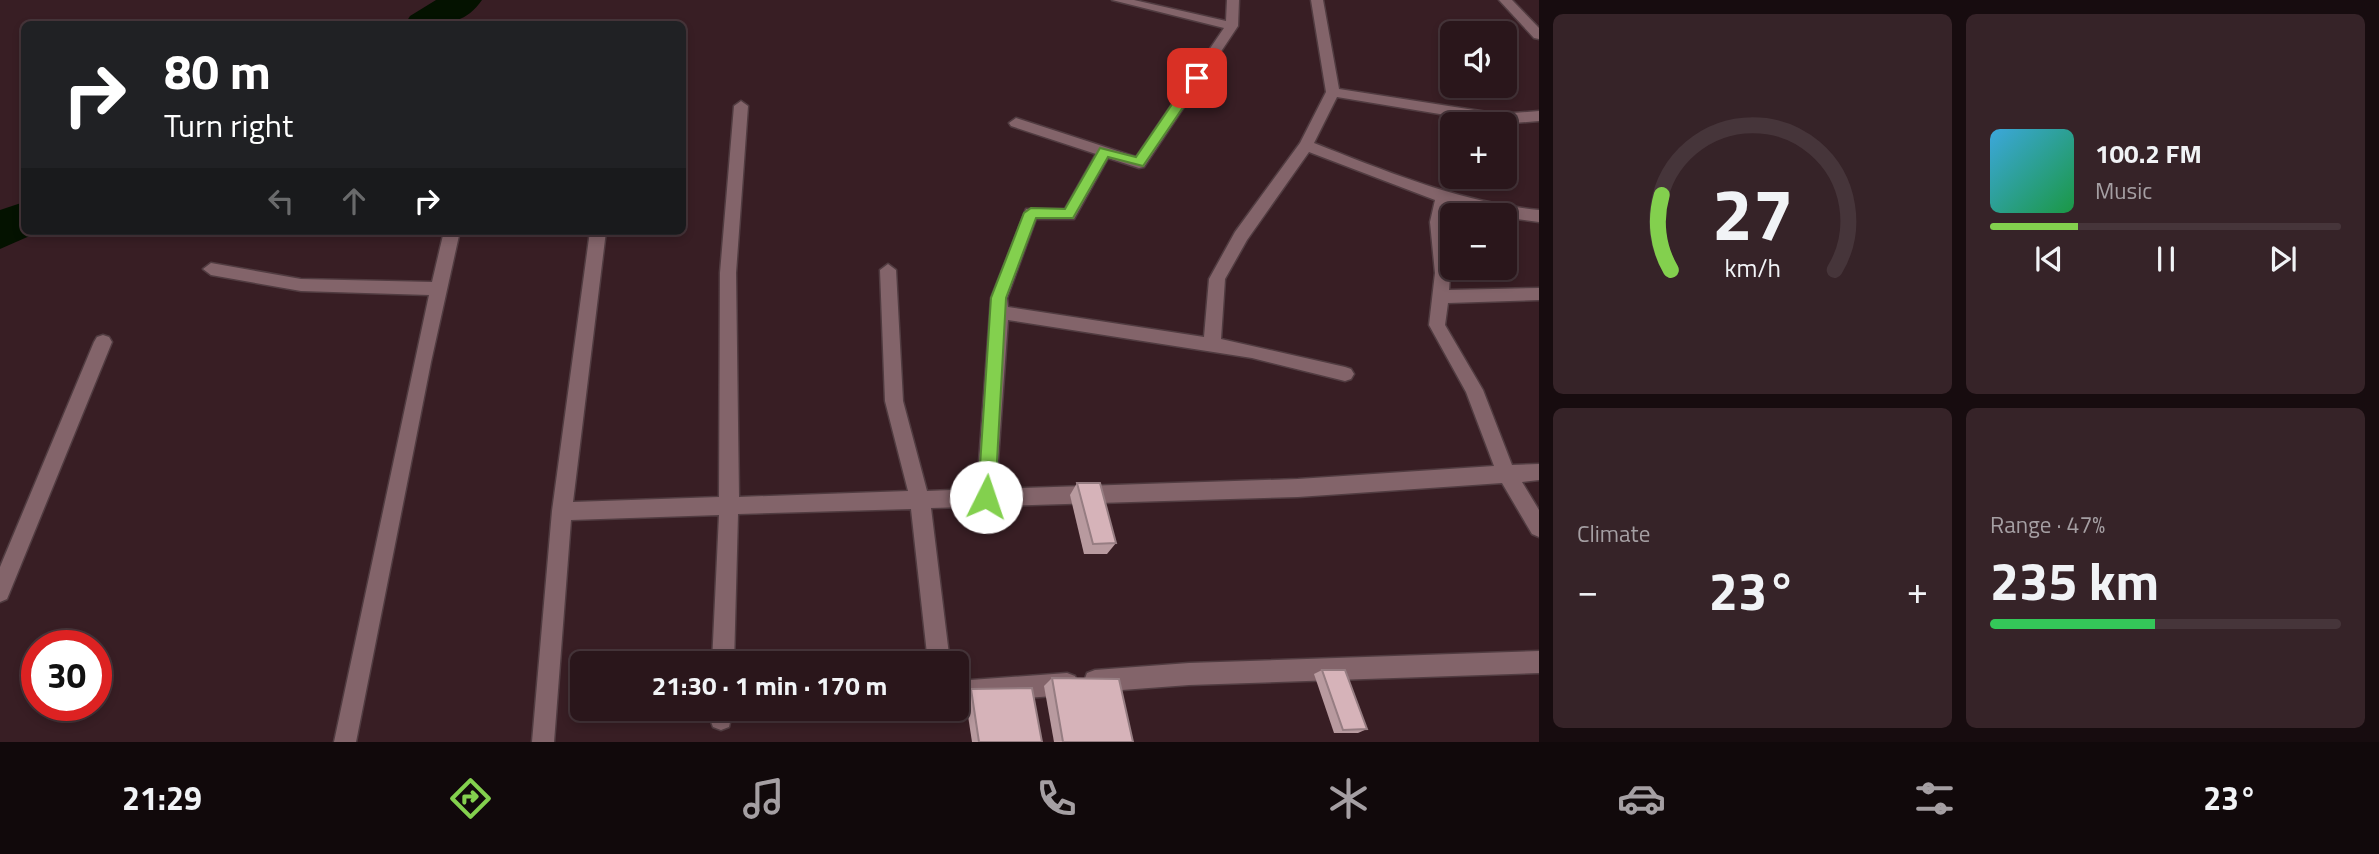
<!DOCTYPE html>
<html lang="en">
<head>
<meta charset="utf-8">
<style>
	:root { --surface:#2a161b; --page:#362328; --text:#f1f3f6; --muted:#a59fa3; --line:#46353a; --accent:#83d04e }
	body { margin:0; font-family:"Titillium Web",sans-serif; background:var(--page); color:var(--text); height:100vh; display:flex; flex-direction:column; font-size:26px; white-space:nowrap }
	* { box-sizing:border-box; margin:0 }
	p { font-size:23px; color:var(--muted) }
	.icon { flex:none; width:38px; height:38px; fill:none; stroke:currentColor; stroke-width:2; stroke-linecap:round; stroke-linejoin:round }
	.map { position:relative; flex:1; overflow:hidden }
	.panel { display:flex; flex-direction:column; gap:14px; padding:14px; background:#170c0f; width:840px }
	.panel>* { flex:none }
	.top-card { position:absolute; left:21px; top:21px; width:665px; height:214px; border-radius:10px; box-shadow:0 4px 10px #0003,0 0 0 2px var(--line); background:#202124; color:#fff; overflow:hidden }
	.buttons { position:absolute; left:1440px; top:21px; display:grid; gap:14px }
	.buttons a { display:grid; place-items:center; width:77px; height:77px; border-radius:10px; background:var(--surface); box-shadow:0 4px 10px #0003,0 0 0 2px var(--line); font-size:35px }
	.speed { position:absolute; left:21px; top:630px; display:flex; gap:14px; font-size:35px; font-weight:700; text-align:center }
	.speed>* { display:grid; place-content:center; width:91px; height:91px; border-radius:50%; background:var(--surface); box-shadow:0 4px 10px #0003,0 0 0 2px var(--line); line-height:1 }
	.speed .limit { border:10px solid #d22; background:#fff; color:#111 }
	.pin { position:absolute; display:grid; place-items:center; width:60px; height:60px; color:#fff; margin:-30px; border-radius:14px; box-shadow:0 4px 10px #0006 }
	.me { position:absolute; width:77px; margin:-38px; rotate:4deg; stroke-linejoin:round; filter:drop-shadow(0 0 5px #0008) }
	.turn { display:flex; align-items:center; gap:24px; height:147px; padding:0 28px; font-size:32px }
	.turn .icon { width:91px; height:91px; stroke-width:2.5 }
	.turn b { display:block; font-size:49px; line-height:60px }
	.lanes { display:flex; align-items:center; height:66px; padding:0 28px; background:#0003; justify-content:center; gap:35px; direction:ltr }
	.lanes .off { opacity:.35 }
	.big { font-size:52px; font-weight:700; line-height:1.1 }
	.panel .widget { flex:1; display:flex; flex-direction:column; justify-content:center; gap:10px; min-width:0; padding:0 24px; border-radius:10px; background:var(--page) }
	.panel .dial { align-items:center; gap:0 }
	.dial svg { height:182px; overflow:visible; fill:none; stroke:var(--line); stroke-width:7; stroke-linecap:round; text-anchor:middle }
	.dial text { fill:var(--text); stroke:none }
	.song { display:flex; align-items:center; gap:21px }
	.cover { width:84px; height:84px; border-radius:10px; background:linear-gradient(135deg,hsl(200 70% 55%),hsl(140 70% 35%)) }
	.played { height:7px; border-radius:4px; background:linear-gradient(90deg,var(--accent) 25%,var(--line) 25%) }
	.keys { display:flex; justify-content:space-around; direction:ltr }
	.heat { display:flex; justify-content:space-between; align-items:center; font-size:38px; direction:ltr }
	.charge { height:10px; border-radius:5px; background:linear-gradient(90deg,#34c759 47%,var(--line) 0) }
	.panel .tiles { flex:1; display:grid; gap:14px; grid-template-columns:repeat(2,1fr) }
	.trip { position:absolute; left:570px; top:651px; width:399px; height:70px; border-radius:10px; background:var(--surface); box-shadow:0 4px 10px #0003,0 0 0 2px var(--line); font-weight:700; line-height:70px; text-align:center }
	.menu { display:flex; height:112px; justify-content:space-around; align-items:center; background:#11090b; color:var(--muted) }
	.menu .icon { width:49px; height:49px }
	.menu .on { color:var(--accent) }
	.menu b { font-size:32px; color:var(--text) }
	main { display:flex; flex:1; min-height:0 }
	.map>svg:first-child { display:block }
	.lines { fill:none; stroke-linecap:round; stroke-linejoin:round }
	.river { fill:#041200; fill-rule:evenodd }
	.minor-casing { stroke:#513c41; stroke-width:3 }
	.minor { fill:#83646a; fill-rule:evenodd }
	.wall { fill:#b89a9f }
	.building { fill:#d6b3b9; stroke:#967d82; stroke-width:2 }
	.route { fill:#83d04e; stroke:#558733; stroke-width:2 }
</style>
</head>
<body>
<main>
<div class="map">
<svg width="1539" height="742" viewBox="0 0 1539 742">
	<rect width="100%" height="100%" fill="#381e24"/>
	<g class="lines">
		<!-- river -->
		<g class="river">
			<path d="M436,0H482C462,29 435,24 405,24L410,16Z"/>
			<path d="M24,202V231H41L0,249V210Z"/>
		</g>
		<defs>
			<g id="minor">
				<path d="M1112,0H1134L1226,21L1227,0H1239L1238,26L1144,167L1139,168L1108,158L1074,219H1036L1007,298L1008,307L1204,337L1209,279L1235,232L1300,143L1326,92L1311,0H1323L1339,89L1500,114L1539,111V121L1500,124L1337,97L1314,143C1388,172 1459,202 1539,210V222L1509,218L1449,204C1444,233 1452,261 1449,290L1539,288V300L1448,303L1445,325L1483,390L1512,465L1539,464V480L1522,482L1539,510V537L1532,534L1502,483L1298,497L931,508L950,663H928L911,509L738,514L734,663H712L719,515L571,520L554,742H532L552,511L590,231H606L573,502L719,497L720,273L734,106L741,101L748,106L736,273L739,497L908,491L885,401L880,270L888,264L896,270L903,401L927,491L977,489L991,298L1026,209H1065L1096,154L1011,126L1009,123L1016,118L1136,157L1224,28ZM1309,152L1435,200L1430,222L1435,273L1429,325L1466,392L1494,466L1298,479L996,489L1008,320L1252,358L1345,381L1351,379L1354,374L1351,369L1345,367L1221,339L1225,279L1247,240Z"/>
				<path d="M1499,0H1512L1539,28V39L1534,38Z"/>
				<path d="M444,231H460L431,362L356,742H334L429,295L301,291L211,275L203,269L211,263L301,279L432,282Z"/>
				<path d="M103,335L109,337L112,342L7,599L0,602V567L94,342L97,337Z"/>
				<path d="M1539,651V673L1189,685L1095,692L1087,689L1084,681L1087,673L1095,670L1189,663Z"/>
				<path d="M1067,673L1075,676L1078,684L1075,692L1067,695L957,703V681Z"/>
				<path d="M711,709H733L729,727L721,730L713,727L710,719Z"/>
			</g>
		</defs>
		<!-- minor casing -->
		<use href="#minor" class="minor-casing"/>
		<!-- minor -->
		<use href="#minor" class="minor"/>
	</g>
	<!-- wall -->
	<g class="wall">
		<path d="M1077,483L1116,543L1107,554H1084L1070,495Z"/>
		<path d="M1322,670L1367,729L1358,733H1334L1314,674Z"/>
		<path d="M1052,678L1133,742H1054L1044,686Z"/>
		<path d="M971,689L1042,742H972L965,696Z"/>
	</g>
	<!-- building -->
	<g class="building">
		<path d="M1077,483H1100L1116,543L1093,544Z"/>
		<path d="M1322,670H1345L1367,729L1343,730Z"/>
		<path d="M1052,678L1119,679L1133,742H1063Z"/>
		<path d="M1032,688L1042,742H979L971,689Z"/>
	</g>
	<!-- route -->
	<path class="route" d="M1192,75L1203,78L1143,166L1108,157L1073,218H1036L1006,298L995,497L986,505L980,502L978,497L991,298L1024,213L1031,208L1065,209L1100,148L1136,157Z"/>
</svg>
<div class="buttons">
<a><svg class="icon" aria-label="sound" viewBox="0 0 24 24"><path d="M4 9h4l5-4v14l-5-4H4zM17 9q2 3 0 6"/></svg></a>
<a>+</a>
<a>−</a>
</div>
<div class="speed"><div class="limit">30</div></div>
<div class="pin" style="left:1197px;top:78px;background:#d93025"><svg class="icon" aria-label="arrive" viewBox="0 0 24 24"><path d="M6 21V4h12l-3 4 3 4H6"/></svg></div>
<svg class="me" style="left:986px;top:497px" viewBox="-20 -20 40 40"><circle r="19" fill="#fff"/><path d="M0-13L10 11 0 6-10 11z" fill="#83d04e"/></svg>
<div class="trip">21:30 · 1 min · 170 m</div>
<div class="top-card">
<div class="turn"><svg class="icon" aria-label="right" viewBox="0 0 24 24"><path d="M7 20v-9h11M14 6l5 5-5 5"/></svg><div><b>80 m</b>Turn right</div></div>
<div class="lanes"><svg class="icon off" aria-label="left" viewBox="0 0 24 24"><path d="M17 20v-9H6M10 6l-5 5 5 5"/></svg><svg class="icon off" aria-label="ahead" viewBox="0 0 24 24"><path d="M12 20V5M6 11l6-6 6 6"/></svg><svg class="icon" aria-label="right" viewBox="0 0 24 24"><path d="M7 20v-9h11M14 6l5 5-5 5"/></svg></div>
</div>
</div>
<section class="panel">
<div class="tiles">
<div class="widget dial"><svg viewBox="0 0 100 80">
<path d="M14 69A42 42 0 1 1 86 69"/>
<path d="M14 69A42 42 0 0 1 10 36" stroke="#83d04e"/>
<text x="50" y="56" font-size="32" font-weight="700">27</text>
<text x="50" y="72" font-size="11">km/h</text>
</svg></div>
<div class="widget">
<div class="song"><i class="cover"></i><div><b>100.2 FM</b><p>Music</p></div></div>
<div class="played"></div>
<div class="keys"><svg class="icon" aria-label="previous" viewBox="0 0 24 24"><path d="M18 5L8 12l10 7zM5 5v14"/></svg><svg class="icon" aria-label="pause" viewBox="0 0 24 24"><path d="M8 5v14M16 5v14"/></svg><svg class="icon" aria-label="next" viewBox="0 0 24 24"><path d="M6 5l10 7-10 7zM19 5v14"/></svg></div>
</div>
<div class="widget"><p>Climate</p>
<div class="heat"><a>−</a><b class="big">23°</b><a>+</a></div>
</div>
<div class="widget"><p>Range · 47%</p><b class="big">235 km</b><div class="charge"></div></div>
</div>
</section>
</main>
<nav class="menu">
<b>21:29</b>
<svg class="icon on" aria-label="directions" viewBox="0 0 24 24"><path d="M12 3l9 9-9 9-9-9zM9 14v-3h6M13 9l2 2-2 2"/></svg>
<svg class="icon" aria-label="music" viewBox="0 0 24 24"><path d="M9 18V5l10-2v13"/><circle cx="6" cy="18" r="3"/><circle cx="16" cy="16" r="3"/></svg>
<svg class="icon" aria-label="phone" viewBox="0 0 24 24"><path d="M5 4h4l2 5-3 2q2 4 5 5l2-3 5 2v4C11 20 4 13 5 4z"/></svg>
<svg class="icon" aria-label="climate" viewBox="0 0 24 24"><path d="M12 3v18M4 7l16 10M4 17L20 7"/></svg>
<svg class="icon" aria-label="car" viewBox="0 0 24 24"><path d="M5 17H2v-5l4-1 3-4h7l3 4 3 1v5h-3M9 17h6M6 11h13"/><circle cx="7" cy="17" r="2"/><circle cx="17" cy="17" r="2"/></svg>
<svg class="icon" aria-label="filters" viewBox="0 0 24 24"><path d="M4 7h16M4 17h16"/><circle cx="9" cy="7" r="2"/><circle cx="15" cy="17" r="2"/></svg>
<b>23°</b>
</nav>
</body>
</html>
